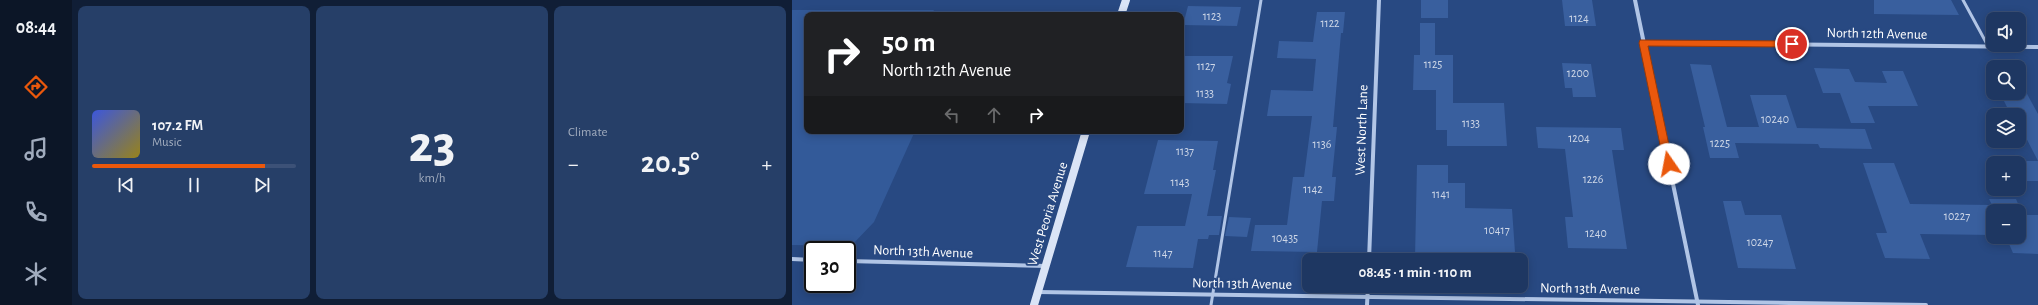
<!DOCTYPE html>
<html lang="en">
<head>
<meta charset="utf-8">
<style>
	:root { --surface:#1e3762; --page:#263f68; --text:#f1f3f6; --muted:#a1acbe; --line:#3c5177; --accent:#ea580c }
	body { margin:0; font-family:"Alegreya Sans",sans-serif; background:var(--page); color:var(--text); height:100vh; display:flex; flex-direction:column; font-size:15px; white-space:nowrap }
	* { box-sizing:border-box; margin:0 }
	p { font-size:13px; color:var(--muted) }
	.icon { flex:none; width:22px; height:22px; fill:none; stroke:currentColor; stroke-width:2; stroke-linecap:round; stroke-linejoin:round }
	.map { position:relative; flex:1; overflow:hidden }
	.sheet { display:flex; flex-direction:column; gap:6px; padding:6px; background:#101e36; width:720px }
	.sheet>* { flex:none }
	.guide { position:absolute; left:12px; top:12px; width:380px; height:122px; border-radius:8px; box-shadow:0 2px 10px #0003,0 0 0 1px var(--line); background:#202124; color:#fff; overflow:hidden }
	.buttons { position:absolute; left:1194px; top:12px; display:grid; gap:8px }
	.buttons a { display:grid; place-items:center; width:40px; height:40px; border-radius:8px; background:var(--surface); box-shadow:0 2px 10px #0003,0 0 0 1px var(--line); font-size:20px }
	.speed { position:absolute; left:12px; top:241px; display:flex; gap:8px; font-size:20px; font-weight:700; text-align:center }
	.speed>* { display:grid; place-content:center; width:52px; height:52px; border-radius:50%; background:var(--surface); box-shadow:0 2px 10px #0003,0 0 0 1px var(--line); line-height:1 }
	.speed .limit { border:2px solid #111; border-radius:6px; background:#fff; color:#111 }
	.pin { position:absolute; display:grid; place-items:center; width:34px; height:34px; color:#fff; margin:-17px; border:2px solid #fff; border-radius:50%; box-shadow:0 1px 4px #0007 }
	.me { position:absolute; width:44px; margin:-22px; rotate:348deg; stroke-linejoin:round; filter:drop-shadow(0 0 3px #0008) }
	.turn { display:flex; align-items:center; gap:14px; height:84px; padding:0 12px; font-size:18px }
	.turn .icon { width:52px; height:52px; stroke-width:2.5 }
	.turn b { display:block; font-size:28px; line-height:34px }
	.lanes { display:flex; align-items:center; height:38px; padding:0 12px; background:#0003; justify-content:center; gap:20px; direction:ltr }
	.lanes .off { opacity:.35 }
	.big { font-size:30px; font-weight:700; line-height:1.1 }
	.sheet .card { flex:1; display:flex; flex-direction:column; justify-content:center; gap:6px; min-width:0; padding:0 14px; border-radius:8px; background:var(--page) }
	.sheet .dial { align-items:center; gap:0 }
	.dial b { font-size:52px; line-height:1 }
	.song { display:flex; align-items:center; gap:12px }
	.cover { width:48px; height:48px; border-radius:6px; background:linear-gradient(135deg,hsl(230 70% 55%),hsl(50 70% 35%)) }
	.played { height:4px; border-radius:2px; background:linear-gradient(90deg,var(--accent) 85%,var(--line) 85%) }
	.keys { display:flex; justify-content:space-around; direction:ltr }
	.heat { display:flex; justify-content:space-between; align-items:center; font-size:22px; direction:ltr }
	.sheet .tiles { flex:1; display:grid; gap:6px; grid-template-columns:repeat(3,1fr) }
	.trip { position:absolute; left:510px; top:253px; width:226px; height:40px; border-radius:8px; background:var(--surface); box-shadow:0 2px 10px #0003,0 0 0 1px var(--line); font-weight:700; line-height:40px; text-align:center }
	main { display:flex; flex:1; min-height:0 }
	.menu { display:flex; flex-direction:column; width:72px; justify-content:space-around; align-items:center; background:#0c1627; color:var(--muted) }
	.menu .icon { width:28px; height:28px }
	.menu .active { color:var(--accent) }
	.menu b { font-size:18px; color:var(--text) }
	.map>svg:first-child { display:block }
	.green { fill:#335a99 }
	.building { fill:#395f9e }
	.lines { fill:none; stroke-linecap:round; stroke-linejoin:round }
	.lane { stroke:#b1c5e6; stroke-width:3 }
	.street { stroke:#b1c5e6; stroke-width:4 }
	.secondary { stroke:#dae4f6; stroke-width:8 }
	.route { fill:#ea580c; stroke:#983908 }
	.labels { text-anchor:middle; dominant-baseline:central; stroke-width:4; stroke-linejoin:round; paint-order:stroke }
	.number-label { font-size:12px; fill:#ced7e7 }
	.street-label { font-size:14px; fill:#fff; stroke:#284982 }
</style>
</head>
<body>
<main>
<nav class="menu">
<b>08:44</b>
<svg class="icon active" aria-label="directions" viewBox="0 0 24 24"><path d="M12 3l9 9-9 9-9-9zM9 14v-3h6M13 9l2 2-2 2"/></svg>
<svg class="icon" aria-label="music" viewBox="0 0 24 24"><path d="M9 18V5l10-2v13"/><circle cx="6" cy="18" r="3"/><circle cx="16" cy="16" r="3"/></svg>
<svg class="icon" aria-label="phone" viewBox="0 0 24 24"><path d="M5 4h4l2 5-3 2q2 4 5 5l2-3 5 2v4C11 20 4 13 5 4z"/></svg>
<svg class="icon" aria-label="climate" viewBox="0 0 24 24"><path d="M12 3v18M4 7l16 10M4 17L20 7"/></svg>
</nav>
<section class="sheet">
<div class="tiles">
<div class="card">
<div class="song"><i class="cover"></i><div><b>107.2 FM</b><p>Music</p></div></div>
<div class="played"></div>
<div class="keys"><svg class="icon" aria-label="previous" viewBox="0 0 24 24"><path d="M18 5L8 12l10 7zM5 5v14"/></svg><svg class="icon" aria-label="pause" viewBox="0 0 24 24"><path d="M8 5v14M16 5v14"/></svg><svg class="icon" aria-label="next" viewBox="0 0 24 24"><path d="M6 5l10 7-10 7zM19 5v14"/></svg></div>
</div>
<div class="card dial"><b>23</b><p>km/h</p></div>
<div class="card"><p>Climate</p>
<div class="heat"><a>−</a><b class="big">20.5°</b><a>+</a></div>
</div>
</div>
</section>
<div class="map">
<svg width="1246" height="305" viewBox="0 0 1246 305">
	<rect width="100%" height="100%" fill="#284982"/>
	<!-- green -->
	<path class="green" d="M0,10H142L139,15H15V131H123L82,222L59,246L0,245Z"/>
	<!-- building -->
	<g class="building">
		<rect x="629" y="0" width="27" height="18"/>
		<path d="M770,0H800L804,26H773Z"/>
		<path d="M1082,0H1159L1167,15L1082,14Z"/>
		<path d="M396,6L449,7L445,26L391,25Z"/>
		<path d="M525,12H553L551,33H549L541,127H545L540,177H544L542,201H530L525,252L459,251L463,225H495L501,177H512L520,116H475L479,90L521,91L524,59L485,58L487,41L521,42Z"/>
		<path d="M628,23H643V55H661V103H712L715,146H655V130H644V90H621L622,55H628Z"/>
		<path d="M389,56H441L435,83L439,84L435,104L389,103Z"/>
		<path d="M770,63L799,64L804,97H781L780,88H773Z"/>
		<path d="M898,64L919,65L935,127H967L958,95H994L1005,128L1073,129L1080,149L1028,148L1026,144L943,143L947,158H918L911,127H913Z"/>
		<path d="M1022,68L1057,69L1063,82L1095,83L1090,71H1111L1126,106H1076L1083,123H1059L1048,93H1031Z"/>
		<path d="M1227,79L1246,114V161L1227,124V115H1219L1208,93H1227Z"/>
		<path d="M744,127L829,128L832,150H820L835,249L776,248L773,217H781L773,149L746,148Z"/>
		<path d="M366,140L426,141L421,170H424L415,216H430L427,235H417L416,239H406L401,268L334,267L345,226H393L400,194H352Z"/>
		<rect x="1227" y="161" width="19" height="20"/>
		<path d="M1071,163H1102L1118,204L1200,205L1197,199H1224L1231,215H1246V254L1221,253L1214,237H1227V211H1201V235L1128,234L1138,259L1093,258L1084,233H1095Z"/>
		<path d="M625,165H656V183H673V208L720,209L723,252H651V258H623Z"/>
		<path d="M931,201H949L953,215H989L1004,269L946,268Z"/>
		<path d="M437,217L459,218L455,237L433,236Z"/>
	</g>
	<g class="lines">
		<!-- lane -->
		<g class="lane">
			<path d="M1171,0L1196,46"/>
			<path d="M419,305L469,0"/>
		</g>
		<!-- street -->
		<g class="street">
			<path d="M843,0L906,305"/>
			<path d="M851,43L1246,47"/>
			<path d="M0,259L21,260"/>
			<path d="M577,260L587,0"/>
			<path d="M55,261L254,266"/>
			<path d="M246,292L1134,305"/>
			<path d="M575,305L576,286"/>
		</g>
		<!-- secondary -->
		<g class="secondary">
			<path d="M329,15L334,0"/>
			<path d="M242,305L294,131"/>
		</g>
	</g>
	<!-- route -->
	<path class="route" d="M848,40L1000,41L1004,44L1000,47L856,46L881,164L877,168L872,164L847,43Z"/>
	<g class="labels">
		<!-- number labels -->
		<g class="number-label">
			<text x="420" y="16">1123</text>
			<text x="787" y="18">1124</text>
			<text x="538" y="23">1122</text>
			<text x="641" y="64">1125</text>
			<text x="414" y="66">1127</text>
			<text x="786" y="73">1200</text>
			<text x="413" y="93">1133</text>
			<text x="983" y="119">10240</text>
			<text x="679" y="123">1133</text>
			<text x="787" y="138">1204</text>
			<text x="928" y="143">1225</text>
			<text x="530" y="144">1136</text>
			<text x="393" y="151">1137</text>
			<text x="801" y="179">1226</text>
			<text x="388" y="182">1143</text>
			<text x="521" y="189">1142</text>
			<text x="649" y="194">1141</text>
			<text x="1165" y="216">10227</text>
			<text x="705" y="230">10417</text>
			<text x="804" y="233">1240</text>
			<text x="493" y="238">10435</text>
			<text x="968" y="242">10247</text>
			<text x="371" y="253">1147</text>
		</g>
		<!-- street labels -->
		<g class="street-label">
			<text transform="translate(1085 34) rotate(1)">North 12th Avenue</text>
			<text transform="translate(570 130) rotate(-88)">West North Lane</text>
			<text transform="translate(256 214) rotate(-73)">West Peoria Avenue</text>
			<text transform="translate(131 252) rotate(2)">North 13th Avenue</text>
			<text transform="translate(450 284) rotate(1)">North 13th Avenue</text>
			<text transform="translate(798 289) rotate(1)">North 13th Avenue</text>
		</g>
	</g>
</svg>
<div class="buttons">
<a><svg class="icon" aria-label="sound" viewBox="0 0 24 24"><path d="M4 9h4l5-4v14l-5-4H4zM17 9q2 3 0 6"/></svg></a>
<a><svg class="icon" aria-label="search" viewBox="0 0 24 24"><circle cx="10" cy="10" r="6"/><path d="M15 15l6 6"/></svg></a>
<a><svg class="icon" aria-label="layers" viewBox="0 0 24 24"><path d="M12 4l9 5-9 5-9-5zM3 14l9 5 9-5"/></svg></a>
<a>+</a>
<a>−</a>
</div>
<div class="speed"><div class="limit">30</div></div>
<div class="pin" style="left:1000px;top:44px;background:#d93025"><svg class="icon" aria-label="arrive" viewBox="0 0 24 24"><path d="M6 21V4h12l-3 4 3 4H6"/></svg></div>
<svg class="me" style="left:877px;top:164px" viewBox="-20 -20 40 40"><circle r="19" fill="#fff"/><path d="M0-13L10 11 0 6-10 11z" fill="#ea580c"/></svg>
<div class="trip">08:45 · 1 min · 110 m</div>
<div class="guide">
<div class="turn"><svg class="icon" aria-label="right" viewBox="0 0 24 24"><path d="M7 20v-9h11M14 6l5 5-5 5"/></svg><div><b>50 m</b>North 12th Avenue</div></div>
<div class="lanes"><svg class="icon off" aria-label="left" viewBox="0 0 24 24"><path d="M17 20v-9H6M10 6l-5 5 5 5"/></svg><svg class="icon off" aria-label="ahead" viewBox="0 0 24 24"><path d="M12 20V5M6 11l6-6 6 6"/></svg><svg class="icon" aria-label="right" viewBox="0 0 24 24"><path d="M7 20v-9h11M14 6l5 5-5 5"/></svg></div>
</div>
</div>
</main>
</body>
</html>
